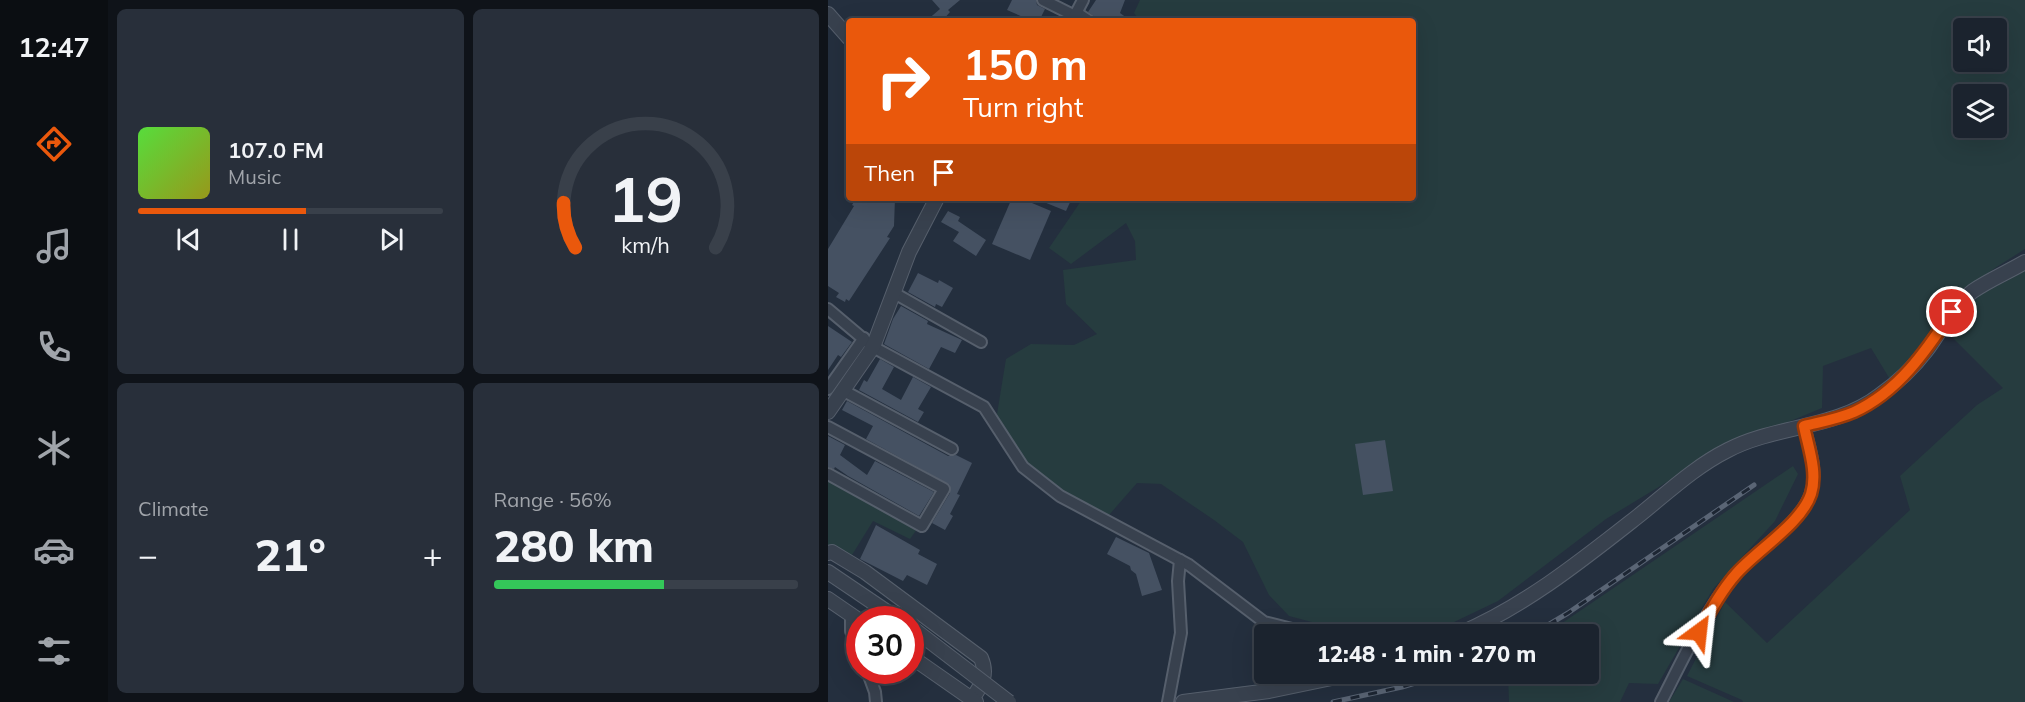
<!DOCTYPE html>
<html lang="en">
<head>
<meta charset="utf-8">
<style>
	:root { --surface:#1b232e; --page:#282f3a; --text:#f1f3f6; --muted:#a0a4aa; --line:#39404a; --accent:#ea580c }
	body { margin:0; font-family:Mulish,sans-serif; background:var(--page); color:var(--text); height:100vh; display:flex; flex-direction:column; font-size:22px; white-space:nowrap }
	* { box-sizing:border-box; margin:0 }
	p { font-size:20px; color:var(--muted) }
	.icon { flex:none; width:33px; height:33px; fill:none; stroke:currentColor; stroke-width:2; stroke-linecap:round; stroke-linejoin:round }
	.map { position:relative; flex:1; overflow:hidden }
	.panel { display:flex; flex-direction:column; gap:9px; padding:9px; background:#0f1319; width:720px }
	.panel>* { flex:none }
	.hud { position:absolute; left:18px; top:18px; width:570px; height:183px; border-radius:6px; box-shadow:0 6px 24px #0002,0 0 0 2px var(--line); background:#ea580c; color:#fff; overflow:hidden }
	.buttons { position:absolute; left:1125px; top:18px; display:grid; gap:12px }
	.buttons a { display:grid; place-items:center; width:54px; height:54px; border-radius:6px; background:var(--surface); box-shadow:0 6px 24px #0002,0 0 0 2px var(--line); font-size:30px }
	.speed { position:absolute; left:18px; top:606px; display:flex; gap:12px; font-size:30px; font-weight:700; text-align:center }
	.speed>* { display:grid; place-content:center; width:78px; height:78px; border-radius:50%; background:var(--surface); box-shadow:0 6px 24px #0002,0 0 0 2px var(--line); line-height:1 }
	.speed .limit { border:9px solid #d22; background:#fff; color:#111 }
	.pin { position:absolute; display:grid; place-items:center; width:51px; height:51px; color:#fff; margin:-26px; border:3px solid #fff; border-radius:50%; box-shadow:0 2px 6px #0007 }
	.me { position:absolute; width:66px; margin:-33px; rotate:30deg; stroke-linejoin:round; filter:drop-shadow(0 0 4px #0008) }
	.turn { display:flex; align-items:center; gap:21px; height:126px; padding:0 18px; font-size:27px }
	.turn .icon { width:78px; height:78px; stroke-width:2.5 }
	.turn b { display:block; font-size:42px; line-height:51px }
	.then { display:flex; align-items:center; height:57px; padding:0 18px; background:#0003; gap:12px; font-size:22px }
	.big { font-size:45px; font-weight:800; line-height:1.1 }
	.panel .card { flex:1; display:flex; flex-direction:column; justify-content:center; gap:9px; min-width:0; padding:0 21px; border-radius:9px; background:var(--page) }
	.panel .dial { align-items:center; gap:0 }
	.dial svg { height:156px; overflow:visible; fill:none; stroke:var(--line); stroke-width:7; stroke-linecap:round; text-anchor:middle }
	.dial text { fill:var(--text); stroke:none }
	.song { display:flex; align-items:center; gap:18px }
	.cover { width:72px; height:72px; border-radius:9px; background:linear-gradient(135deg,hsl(110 70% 55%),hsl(60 70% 35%)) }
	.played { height:6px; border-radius:3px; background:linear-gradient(90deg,var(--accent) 55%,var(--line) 55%) }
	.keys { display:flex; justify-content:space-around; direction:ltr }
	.heat { display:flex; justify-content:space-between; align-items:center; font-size:33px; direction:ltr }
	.charge { height:9px; border-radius:4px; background:linear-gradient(90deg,#34c759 56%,var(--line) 0) }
	.panel .tiles { flex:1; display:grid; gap:9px; grid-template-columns:repeat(2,1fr) }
	.trip { position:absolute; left:426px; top:624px; width:345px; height:60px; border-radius:6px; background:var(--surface); box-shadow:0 6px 24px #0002,0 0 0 2px var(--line); font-weight:800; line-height:60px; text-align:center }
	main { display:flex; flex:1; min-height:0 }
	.menu { display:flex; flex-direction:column; width:108px; justify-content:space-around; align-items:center; background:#0b0e12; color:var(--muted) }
	.menu .icon { width:42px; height:42px }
	.menu .selected { color:var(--accent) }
	.menu b { font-size:27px; color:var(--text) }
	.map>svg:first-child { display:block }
	.green { fill:#263c3f; fill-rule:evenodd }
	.building { fill:#455162 }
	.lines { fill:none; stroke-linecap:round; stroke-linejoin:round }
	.minor-casing { stroke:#565f6c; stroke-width:14 }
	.tertiary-casing { stroke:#565f6c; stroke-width:16 }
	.minor { stroke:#38414e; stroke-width:10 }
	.tertiary { stroke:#38414e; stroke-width:14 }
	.rail-casing { stroke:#5a6575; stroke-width:5 }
	.rail { stroke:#1d2633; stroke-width:3; stroke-dasharray:9; stroke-linecap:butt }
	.tertiary-bridge-casing { stroke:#565f6c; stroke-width:16; stroke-linecap:butt }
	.tertiary-bridge { stroke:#38414e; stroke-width:14 }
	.route-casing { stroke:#983908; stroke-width:15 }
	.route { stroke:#ea580c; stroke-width:10 }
</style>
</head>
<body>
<main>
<nav class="menu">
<b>12:47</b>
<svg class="icon selected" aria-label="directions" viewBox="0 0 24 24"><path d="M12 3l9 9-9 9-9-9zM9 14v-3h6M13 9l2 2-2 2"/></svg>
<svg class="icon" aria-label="music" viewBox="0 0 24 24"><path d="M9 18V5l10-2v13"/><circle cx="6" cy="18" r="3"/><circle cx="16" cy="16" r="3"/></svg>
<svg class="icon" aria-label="phone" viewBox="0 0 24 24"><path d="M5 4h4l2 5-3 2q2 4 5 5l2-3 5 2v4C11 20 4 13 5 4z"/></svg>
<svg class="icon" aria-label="climate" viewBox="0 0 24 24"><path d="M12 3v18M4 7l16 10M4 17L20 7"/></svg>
<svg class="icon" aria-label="car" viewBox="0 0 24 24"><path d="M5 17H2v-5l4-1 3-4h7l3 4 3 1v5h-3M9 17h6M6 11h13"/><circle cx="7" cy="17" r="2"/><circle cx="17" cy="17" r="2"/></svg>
<svg class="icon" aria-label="filters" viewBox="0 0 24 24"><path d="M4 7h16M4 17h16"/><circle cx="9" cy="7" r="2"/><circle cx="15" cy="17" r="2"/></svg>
</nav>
<section class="panel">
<div class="tiles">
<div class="card">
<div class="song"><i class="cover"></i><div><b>107.0 FM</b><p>Music</p></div></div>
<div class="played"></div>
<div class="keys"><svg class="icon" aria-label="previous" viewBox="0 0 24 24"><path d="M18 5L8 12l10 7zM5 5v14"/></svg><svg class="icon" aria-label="pause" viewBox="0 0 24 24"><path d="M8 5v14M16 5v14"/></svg><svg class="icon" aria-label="next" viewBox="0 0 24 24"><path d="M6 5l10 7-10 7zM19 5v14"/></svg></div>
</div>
<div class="card dial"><svg viewBox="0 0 100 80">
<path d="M14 69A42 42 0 1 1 86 69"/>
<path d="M14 69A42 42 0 0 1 8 46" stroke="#ea580c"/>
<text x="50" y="56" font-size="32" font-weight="700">19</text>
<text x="50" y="72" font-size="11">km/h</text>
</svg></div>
<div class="card"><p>Climate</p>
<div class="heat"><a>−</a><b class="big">21°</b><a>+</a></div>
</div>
<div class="card"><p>Range · 56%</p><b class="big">280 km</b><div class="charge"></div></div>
</div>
</section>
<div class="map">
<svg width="1197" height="702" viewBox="0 0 1197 702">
	<rect width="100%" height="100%" fill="#242f3e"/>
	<!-- green -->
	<g class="green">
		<path d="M312,0H1197V249L1167,268L1125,299L1104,328L1093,350L1063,381L1043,348L995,366L994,408L931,434L862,468L778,519L670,601L601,634H529L461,616L441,595L415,542L386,520L333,484L309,483L281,515L254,506L202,469L178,436L169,414L178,359L203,344L246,345L269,334L238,304L235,270L308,260L307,241L298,223L243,264L221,248L255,198H585V21H312L306,13ZM1136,28H1168V62H1136ZM1136,94H1168V128H1136Z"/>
		<path d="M1197,271V702H915L914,700L859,676L897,602L939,643L1082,510L1072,476L1149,405L1175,388L1119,332L1152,295Z"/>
		<path d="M965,466L970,474L947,521L885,589L830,684L801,683L792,702H681L680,674H760V634H718Z"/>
		<path d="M0,479L89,529L82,539L45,521L24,555L7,546H0Z"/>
		<path d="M855,679L906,702H841Z"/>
	</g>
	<!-- building -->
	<g class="building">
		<path d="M104,0H132L120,10L122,12L114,21H98L112,9Z"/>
		<path d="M184,0H208L209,5L217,9L211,21H204L179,10Z"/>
		<path d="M268,0H297L292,13L303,21H268L267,17L260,12Z"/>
		<path d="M28,198H67L66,226L59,237L62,238L21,301L18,299L17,302L8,297L11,293L0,286V249L26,206L24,205Z"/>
		<path d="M184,198H192L223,211L202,260L164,244Z"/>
		<path d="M206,198H244L238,211Z"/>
		<path d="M120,211L132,217L130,221L158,240L148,256L125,241L131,232L113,222Z"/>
		<path d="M90,273L110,283L111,280L125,288L114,307L108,304L107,307L80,292Z"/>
		<path d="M73,306L100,321L99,324L134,340L127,353L113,347L101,369L56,344L65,319Z"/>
		<path d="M0,326L24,342L13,357L10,355L0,370Z"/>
		<path d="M52,359L66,367L54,389L73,400L85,377L103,387L90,409L96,412L90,422L31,390L36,380L39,382Z"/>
		<path d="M19,401L120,456L128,455L144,463L129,494L132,495L122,514L125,516L117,530L104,523L122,493V485L38,439L45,426L14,410Z"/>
		<path d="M0,436L17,445L12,455L39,475L47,461L106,492L91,516L20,476L7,467L6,469L0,467Z"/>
		<path d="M557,440L565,491L535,495L527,444Z"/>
		<path d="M48,525L92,550L90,554L109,564L99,585L79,575L75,581L32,559Z"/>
		<path d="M288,537L321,553L334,590L314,596L308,574L303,570L302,566L279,554Z"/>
	</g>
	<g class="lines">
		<defs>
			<g id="minor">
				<path d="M215,0L247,16"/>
				<path d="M249,13L261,21"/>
				<path d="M244,21L255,0"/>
				<path d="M66,293L153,342"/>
				<path d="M0,309L45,347L156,407L195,467L232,496L361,565L436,622L484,634"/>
				<path d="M0,389L36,338"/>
				<path d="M16,391L124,449"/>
				<path d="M0,427L116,489L94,526L0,474"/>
				<path d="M23,616V631L32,653"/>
				<path d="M39,670L47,692L48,702"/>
				<path d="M340,702L353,633L350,581L352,560"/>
				<path d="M833,702C855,659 876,613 906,576C927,551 974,523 983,493C990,471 981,447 976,426"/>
			</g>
			<g id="tertiary">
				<path d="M0,14L21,38"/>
				<path d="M0,412L45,347L81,252L109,198"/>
				<path d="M0,553L4,552L37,572L153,658C160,674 154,685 144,699"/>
				<path d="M0,572L71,620"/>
				<path d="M0,599L32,621"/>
				<path d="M631,634C697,606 753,561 809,517C838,494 866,467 900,450C948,425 1008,429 1052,395C1069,383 1085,368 1098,351C1113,331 1124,307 1145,291C1161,280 1180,272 1197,262"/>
				<path d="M82,656L148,702"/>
				<path d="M355,702L441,691L523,674"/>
			</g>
		</defs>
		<!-- minor casing -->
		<use href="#minor" class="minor-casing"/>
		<!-- tertiary casing -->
		<use href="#tertiary" class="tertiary-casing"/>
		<!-- minor -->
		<use href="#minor" class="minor"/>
		<!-- tertiary -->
		<use href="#tertiary" class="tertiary"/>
		<defs>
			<g id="rail">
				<path d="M705,634L740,613L926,485"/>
				<path d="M505,702L574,687L617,674"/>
			</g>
		</defs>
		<!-- rail casing -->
		<use href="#rail" class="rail-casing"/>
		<!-- rail -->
		<use href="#rail" class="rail"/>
		<defs>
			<path id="tertiary-bridge" d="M87,630L181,702"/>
		</defs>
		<!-- tertiary-bridge casing -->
		<use href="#tertiary-bridge" class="tertiary-bridge-casing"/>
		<!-- tertiary-bridge -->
		<use href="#tertiary-bridge" class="tertiary-bridge"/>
	</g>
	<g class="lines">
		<defs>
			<path id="route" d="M871,632C882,612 893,591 908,574C929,550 973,524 983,494C990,472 980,447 976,426C992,422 1010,419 1026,412C1070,392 1098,351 1124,312"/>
		</defs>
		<!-- route casing -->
		<use href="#route" class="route-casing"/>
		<!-- route -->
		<use href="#route" class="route"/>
	</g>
</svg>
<div class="buttons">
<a><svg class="icon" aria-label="sound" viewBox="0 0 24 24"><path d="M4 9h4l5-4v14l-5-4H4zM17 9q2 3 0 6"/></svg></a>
<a><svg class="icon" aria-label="layers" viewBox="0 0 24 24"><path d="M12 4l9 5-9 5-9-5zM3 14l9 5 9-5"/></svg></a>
</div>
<div class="speed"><div class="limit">30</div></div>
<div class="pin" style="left:1124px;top:312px;background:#d93025"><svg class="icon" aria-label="arrive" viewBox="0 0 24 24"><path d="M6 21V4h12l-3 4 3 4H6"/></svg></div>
<svg class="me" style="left:871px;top:632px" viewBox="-20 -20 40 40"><path d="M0-17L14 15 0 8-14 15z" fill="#ea580c" stroke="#fff" stroke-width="4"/></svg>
<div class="trip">12:48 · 1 min · 270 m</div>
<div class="hud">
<div class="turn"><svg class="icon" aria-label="right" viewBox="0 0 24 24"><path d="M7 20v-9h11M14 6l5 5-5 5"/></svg><div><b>150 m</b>Turn right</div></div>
<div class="then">Then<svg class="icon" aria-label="arrive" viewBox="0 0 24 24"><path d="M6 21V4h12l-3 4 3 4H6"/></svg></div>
</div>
</div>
</main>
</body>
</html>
